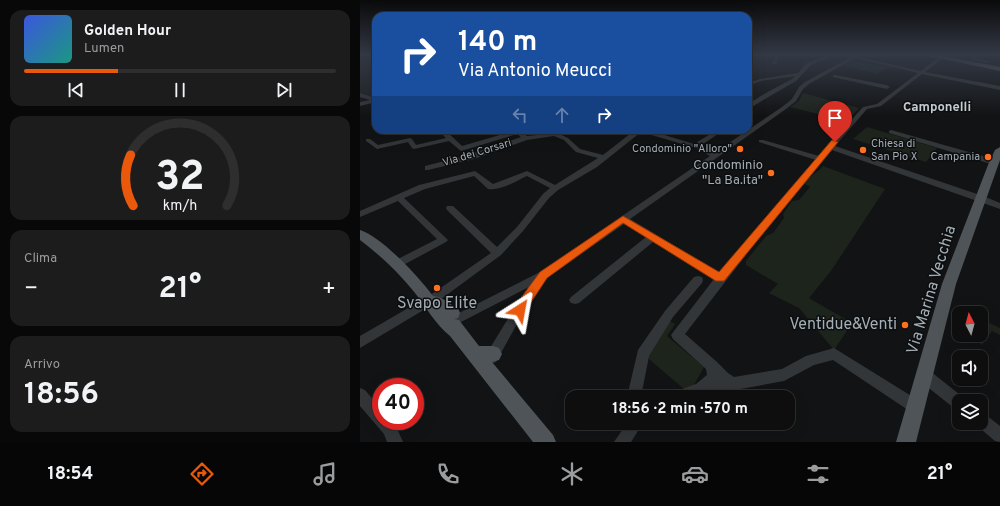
<!DOCTYPE html>
<html lang="it">
<head>
<meta charset="utf-8">
<style>
	:root { --surface:#0e0e0f; --page:#1c1c1d; --text:#f1f3f6; --muted:#9b9c9e; --line:#2e2e2f; --accent:#ea580c }
	body { margin:0; font-family:Overpass,sans-serif; background:var(--page); color:var(--text); height:100vh; display:flex; flex-direction:column; font-size:15px; white-space:nowrap }
	* { box-sizing:border-box; margin:0 }
	p { font-size:13px; color:var(--muted) }
	.icon { flex:none; width:22px; height:22px; fill:none; stroke:currentColor; stroke-width:2; stroke-linecap:round; stroke-linejoin:round }
	.map { position:relative; flex:1; overflow:hidden }
	.sheet { display:flex; flex-direction:column; gap:10px; padding:10px; background:#080808; width:360px }
	.sheet>* { flex:none }
	.banner { position:absolute; left:12px; top:12px; width:380px; height:122px; border-radius:12px; box-shadow:0 4px 16px #0002,0 0 0 1px var(--line); background:#1a4fa0; color:#fff; overflow:hidden }
	.needle { width:26px; rotate:354deg }
	.tools { position:absolute; left:592px; top:306px; display:grid; gap:8px }
	.tools a { display:grid; place-items:center; width:36px; height:36px; border-radius:8px; background:var(--surface); box-shadow:0 4px 16px #0002,0 0 0 1px var(--line); font-size:20px }
	.speed { position:absolute; left:12px; top:378px; display:flex; gap:8px; font-size:20px; font-weight:700; text-align:center }
	.speed>* { display:grid; place-content:center; width:52px; height:52px; border-radius:50%; background:var(--surface); box-shadow:0 4px 16px #0002,0 0 0 1px var(--line); line-height:1 }
	.speed .limit { border:6px solid #d22; background:#fff; color:#111 }
	.pin { position:absolute; display:grid; place-items:center; width:34px; height:34px; color:#fff; margin:-41px -17px; border-radius:50% 50% 50% 0; rotate:-45deg; box-shadow:0 0 4px #0007 }
	.pin .icon { rotate:45deg }
	.me { position:absolute; width:44px; margin:-22px; rotate:34deg; stroke-linejoin:round; filter:drop-shadow(0 0 3px #0008) }
	.turn { display:flex; align-items:center; gap:14px; height:84px; padding:0 20px; font-size:18px }
	.turn .icon { width:52px; height:52px; stroke-width:2.5 }
	.turn b { display:block; font-size:28px; line-height:34px }
	.lanes { display:flex; align-items:center; height:38px; padding:0 20px; background:#0003; justify-content:center; gap:20px; direction:ltr }
	.lanes .off { opacity:.35 }
	.big { font-size:30px; font-weight:700; line-height:1.1 }
	.sheet .card { flex:1; display:flex; flex-direction:column; justify-content:center; gap:6px; min-width:0; padding:0 14px; border-radius:12px; background:var(--page) }
	.sheet .dial { align-items:center; gap:0 }
	.dial svg { height:104px; overflow:visible; fill:none; stroke:var(--line); stroke-width:7; stroke-linecap:round; text-anchor:middle }
	.dial text { fill:var(--text); stroke:none }
	.song { display:flex; align-items:center; gap:12px }
	.cover { width:48px; height:48px; border-radius:6px; background:linear-gradient(135deg,hsl(230 70% 55%),hsl(170 70% 35%)) }
	.played { height:4px; border-radius:2px; background:linear-gradient(90deg,var(--accent) 30%,var(--line) 30%) }
	.keys { display:flex; justify-content:space-around; direction:ltr }
	.heat { display:flex; justify-content:space-between; align-items:center; font-size:22px; direction:ltr }
	.trip { position:absolute; left:205px; top:390px; width:230px; height:40px; border-radius:12px; background:var(--surface); box-shadow:0 4px 16px #0002,0 0 0 1px var(--line); font-weight:700; line-height:40px; text-align:center }
	.dock { display:flex; height:64px; justify-content:space-around; align-items:center; background:#060606; color:var(--muted) }
	.dock .icon { width:28px; height:28px }
	.dock .current { color:var(--accent) }
	.dock b { font-size:18px; color:var(--text) }
	main { display:flex; flex:1; min-height:0 }
	.map>svg:first-child { display:block }
	.built { fill:#1e1f21 }
	.green { fill:#1d241c }
	.lines { fill:none; stroke-linecap:round; stroke-linejoin:round }
	.minor { fill:#333639; fill-rule:evenodd }
	.major { fill:#4f5458; fill-rule:evenodd }
	.route { fill:#ea580c; stroke:#983908 }
	.poi-dot { fill:#fe6f20; stroke:#0d0e0f; stroke-width:1.5 }
	.labels { text-anchor:middle; dominant-baseline:central; stroke-width:3; stroke-linejoin:round; paint-order:stroke }
	.far-poi-label { font-size:11px; fill:#a3aeb6; stroke:#0d0e0f; text-anchor:end }
	.far-street-label { font-size:11px; fill:#a3aeb6; stroke:#0d0e0f }
	.far-quarter-label { font-size:13px; font-weight:bold; fill:#c4ccd1; stroke:#0d0e0f }
	.poi-label { font-size:13px; fill:#a3aeb6; stroke:#0d0e0f; text-anchor:end }
	.near-street-label { font-size:16px; fill:#a3aeb6; stroke:#0d0e0f }
	.near-poi-label { font-size:16px; fill:#a3aeb6; stroke:#0d0e0f }
</style>
</head>
<body>
<main>
<section class="sheet">
<div class="card">
<div class="song"><i class="cover"></i><div><b>Golden Hour</b><p>Lumen</p></div></div>
<div class="played"></div>
<div class="keys"><svg class="icon" aria-label="previous" viewBox="0 0 24 24"><path d="M18 5L8 12l10 7zM5 5v14"/></svg><svg class="icon" aria-label="pause" viewBox="0 0 24 24"><path d="M8 5v14M16 5v14"/></svg><svg class="icon" aria-label="next" viewBox="0 0 24 24"><path d="M6 5l10 7-10 7zM19 5v14"/></svg></div>
</div>
<div class="card dial"><svg viewBox="0 0 100 80">
<path d="M14 69A42 42 0 1 1 86 69"/>
<path d="M14 69A42 42 0 0 1 12 30" stroke="#ea580c"/>
<text x="50" y="56" font-size="32" font-weight="700">32</text>
<text x="50" y="72" font-size="11">km/h</text>
</svg></div>
<div class="card"><p>Clima</p>
<div class="heat"><a>−</a><b class="big">21°</b><a>+</a></div>
</div>
<div class="card"><p>Arrivo</p><b class="big">18:56</b></div>
</section>
<div class="map">
<svg width="640" height="442" viewBox="0 0 640 442">
	<rect width="100%" height="100%" fill="#121314"/>
	<!-- built -->
	<path class="built" d="M0,54H16V98L0,93Z"/>
	<!-- green -->
	<g class="green">
		<path d="M489,61L496,63L500,61C508,65 519,65 530,67L517,74L482,65Z"/>
		<path d="M443,93L499,108L487,121L430,107L439,101Z"/>
		<path d="M507,127L577,148L566,162L493,139Z"/>
		<path d="M463,166L525,189L471,271L449,298L492,323L474,350L439,308L409,293L418,284L386,265V261L406,236L413,233L424,218L423,214L432,201L439,200L450,187L443,183C450,176 457,173 463,166Z"/>
		<path d="M306,319L315,324L307,336L344,367L334,385L324,389L283,354Z"/>
		<path d="M621,319L640,328V335L632,331L622,345L609,335H621Z"/>
	</g>
	<g class="lines">
		<!-- minor -->
		<g class="minor">
			<path d="M416,54H420L416,64H412Z"/>
			<path d="M471,54H478L451,65L436,81L388,109V104L404,94L432,79L435,76L401,81L388,86V83L400,79L438,73L447,63Z"/>
			<path d="M481,54L494,56L502,54L498,57L561,71L583,54H588L565,72L640,86V90L562,74L521,106L507,109L475,146L623,196L640,203V209L472,150L389,251L325,334L357,362L368,373L374,377L422,369L446,356L474,348L561,402L563,407L561,412L556,414L551,412L473,360L454,365L424,381L337,397H312L314,392L336,384L347,375L346,369L313,339L311,335L354,279L293,242L219,303L215,304L211,303L209,300L211,297L286,237L264,224L187,278L163,313L136,362L131,364L126,362L124,358L155,307L169,287L101,322C98,328 96,331 89,329L87,325L93,316L180,272L350,156L333,147L281,132L237,167L198,190L189,198L163,231L141,255L77,302L0,348V336L69,296L131,253L87,210L86,208L87,206H93L137,247L157,227L183,194L190,188L167,176C156,181 141,191 128,189L114,176L65,189L44,198L88,240L86,242L36,269L32,268L31,265L32,262L77,239L38,201L0,217V211L59,185L115,171L133,184L167,171L195,185L238,158L216,152L204,140L194,136L167,140L114,159L68,170H65V166L108,155L161,137L157,134L101,151L89,141L54,149L52,148L48,142L17,149L6,141V139H10L18,145L50,138L52,139L56,145L86,138L78,130H85L102,146L153,131L152,130H159L167,136L197,133L208,138L220,149L243,155L275,130H288L334,144L357,130H364L340,146L354,153L422,107L432,99L439,87L445,82L491,57ZM495,58L558,73L517,104L503,107L459,156L403,140H399V142L456,160L360,273L270,219L426,109L436,101L443,89L449,84Z"/>
			<path d="M599,54H620L616,58L631,62L629,63L613,60L611,59L612,57Z"/>
			<path d="M475,75L527,85L530,87L527,89L473,77V75Z"/>
			<path d="M0,93L16,98V102L0,106V102L10,100L0,97Z"/>
			<path d="M531,130L637,160L638,162L637,164H631L529,133V131Z"/>
			<path d="M338,276L342,277L343,280L342,283L313,317L289,356L281,397H267L278,350L305,311L334,277Z"/>
			<path d="M565,370L570,371L604,398L605,401H599V410L594,408L560,381L558,376L560,371Z"/>
			<path d="M0,388L5,390L21,409V421H33L35,424L43,442H27L24,434L0,406Z"/>
			<path d="M621,413L626,415L640,426V442L635,441L616,425L615,423H621Z"/>
			<path d="M267,423H283L271,442H254Z"/>
		</g>
		<!-- major -->
		<g class="major">
			<path d="M560,54H572L640,67V71Z"/>
			<path d="M640,147V160L596,284L556,442H536L582,284L628,165L635,150Z"/>
			<path d="M0,230C21,236 60,278 73,296C83,296 89,305 98,308L100,313L98,318L94,319L99,320L119,346H133L139,348L142,354L139,360L132,362L193,435L196,442H173L90,336C75,324 67,308 55,293C40,274 20,255 0,240Z"/>
		</g>
	</g>
	<!-- sky -->
	<linearGradient id="sky" x2="0" y2="1"><stop stop-color="#0a0a0b"/><stop offset="0.47" stop-color="#333945"/><stop offset="1" stop-color="#333945" stop-opacity="0"/></linearGradient>
	<rect width="640" height="116" fill="url(#sky)"/>
	<!-- route -->
	<path class="route" d="M472,140L478,142L364,281H356L263,223L187,278L164,313H155L154,310L155,306L180,272L263,216L359,272Z"/>
	<!-- markers -->
	<g class="poi-dot">
		<circle cx="380" cy="149" r="4"/>
		<circle cx="503" cy="150" r="4"/>
		<circle cx="628" cy="157" r="4"/>
		<circle cx="411" cy="173" r="4"/>
		<circle cx="77" cy="288" r="4"/>
		<circle cx="545" cy="325" r="4"/>
	</g>
	<g class="labels">
		<!-- far-poi labels -->
		<g class="far-poi-label">
			<text x="511" y="144" text-anchor="start">Chiesa di<tspan x="511" dy="13">San Pio X</tspan></text>
			<text x="372" y="149">Condominio "Alloro"</text>
			<text x="620" y="157">Campania</text>
		</g>
		<!-- far-street labels -->
		<g class="far-street-label">
			<text transform="translate(117 153) rotate(-17)">Via dei Corsari</text>
		</g>
		<!-- far-quarter labels -->
		<g class="far-quarter-label">
			<text x="577" y="108">Camponelli</text>
		</g>
		<!-- poi labels -->
		<g class="poi-label">
			<text x="403" y="166">Condominio<tspan x="403" dy="15">"La Ba.ita"</tspan></text>
		</g>
		<!-- near-street labels -->
		<g class="near-street-label">
			<text transform="translate(572 290) rotate(-73)">Via Marina Vecchia</text>
		</g>
		<!-- near-poi labels -->
		<g class="near-poi-label">
			<text x="77" y="304">Svapo Elite</text>
			<text x="537" y="325" text-anchor="end">Ventidue&amp;Venti</text>
		</g>
	</g>
</svg>
<div class="tools">
<a><svg class="needle" viewBox="-14 -14 28 28"><path d="M0-13l5 13h-10z" fill="#e53935"/><path d="M0 13l5-13h-10z" fill="#9b9c9e"/></svg></a>
<a><svg class="icon" aria-label="sound" viewBox="0 0 24 24"><path d="M4 9h4l5-4v14l-5-4H4zM17 9q2 3 0 6"/></svg></a>
<a><svg class="icon" aria-label="layers" viewBox="0 0 24 24"><path d="M12 4l9 5-9 5-9-5zM3 14l9 5 9-5"/></svg></a>
</div>
<div class="speed"><div class="limit">40</div></div>
<div class="pin" style="left:475px;top:142px;background:#d93025"><svg class="icon" aria-label="arrive" viewBox="0 0 24 24"><path d="M6 21V4h12l-3 4 3 4H6"/></svg></div>
<svg class="me" style="left:160px;top:310px" viewBox="-20 -20 40 40"><path d="M0-17L14 15 0 8-14 15z" fill="#ea580c" stroke="#fff" stroke-width="4"/></svg>
<div class="trip">18:56 · 2 min · 570 m</div>
<div class="banner">
<div class="turn"><svg class="icon" aria-label="right" viewBox="0 0 24 24"><path d="M7 20v-9h11M14 6l5 5-5 5"/></svg><div><b>140 m</b>Via Antonio Meucci</div></div>
<div class="lanes"><svg class="icon off" aria-label="left" viewBox="0 0 24 24"><path d="M17 20v-9H6M10 6l-5 5 5 5"/></svg><svg class="icon off" aria-label="ahead" viewBox="0 0 24 24"><path d="M12 20V5M6 11l6-6 6 6"/></svg><svg class="icon" aria-label="right" viewBox="0 0 24 24"><path d="M7 20v-9h11M14 6l5 5-5 5"/></svg></div>
</div>
</div>
</main>
<nav class="dock">
<b>18:54</b>
<svg class="icon current" aria-label="directions" viewBox="0 0 24 24"><path d="M12 3l9 9-9 9-9-9zM9 14v-3h6M13 9l2 2-2 2"/></svg>
<svg class="icon" aria-label="music" viewBox="0 0 24 24"><path d="M9 18V5l10-2v13"/><circle cx="6" cy="18" r="3"/><circle cx="16" cy="16" r="3"/></svg>
<svg class="icon" aria-label="phone" viewBox="0 0 24 24"><path d="M5 4h4l2 5-3 2q2 4 5 5l2-3 5 2v4C11 20 4 13 5 4z"/></svg>
<svg class="icon" aria-label="climate" viewBox="0 0 24 24"><path d="M12 3v18M4 7l16 10M4 17L20 7"/></svg>
<svg class="icon" aria-label="car" viewBox="0 0 24 24"><path d="M5 17H2v-5l4-1 3-4h7l3 4 3 1v5h-3M9 17h6M6 11h13"/><circle cx="7" cy="17" r="2"/><circle cx="17" cy="17" r="2"/></svg>
<svg class="icon" aria-label="filters" viewBox="0 0 24 24"><path d="M4 7h16M4 17h16"/><circle cx="9" cy="7" r="2"/><circle cx="15" cy="17" r="2"/></svg>
<b>21°</b>
</nav>
</body>
</html>
